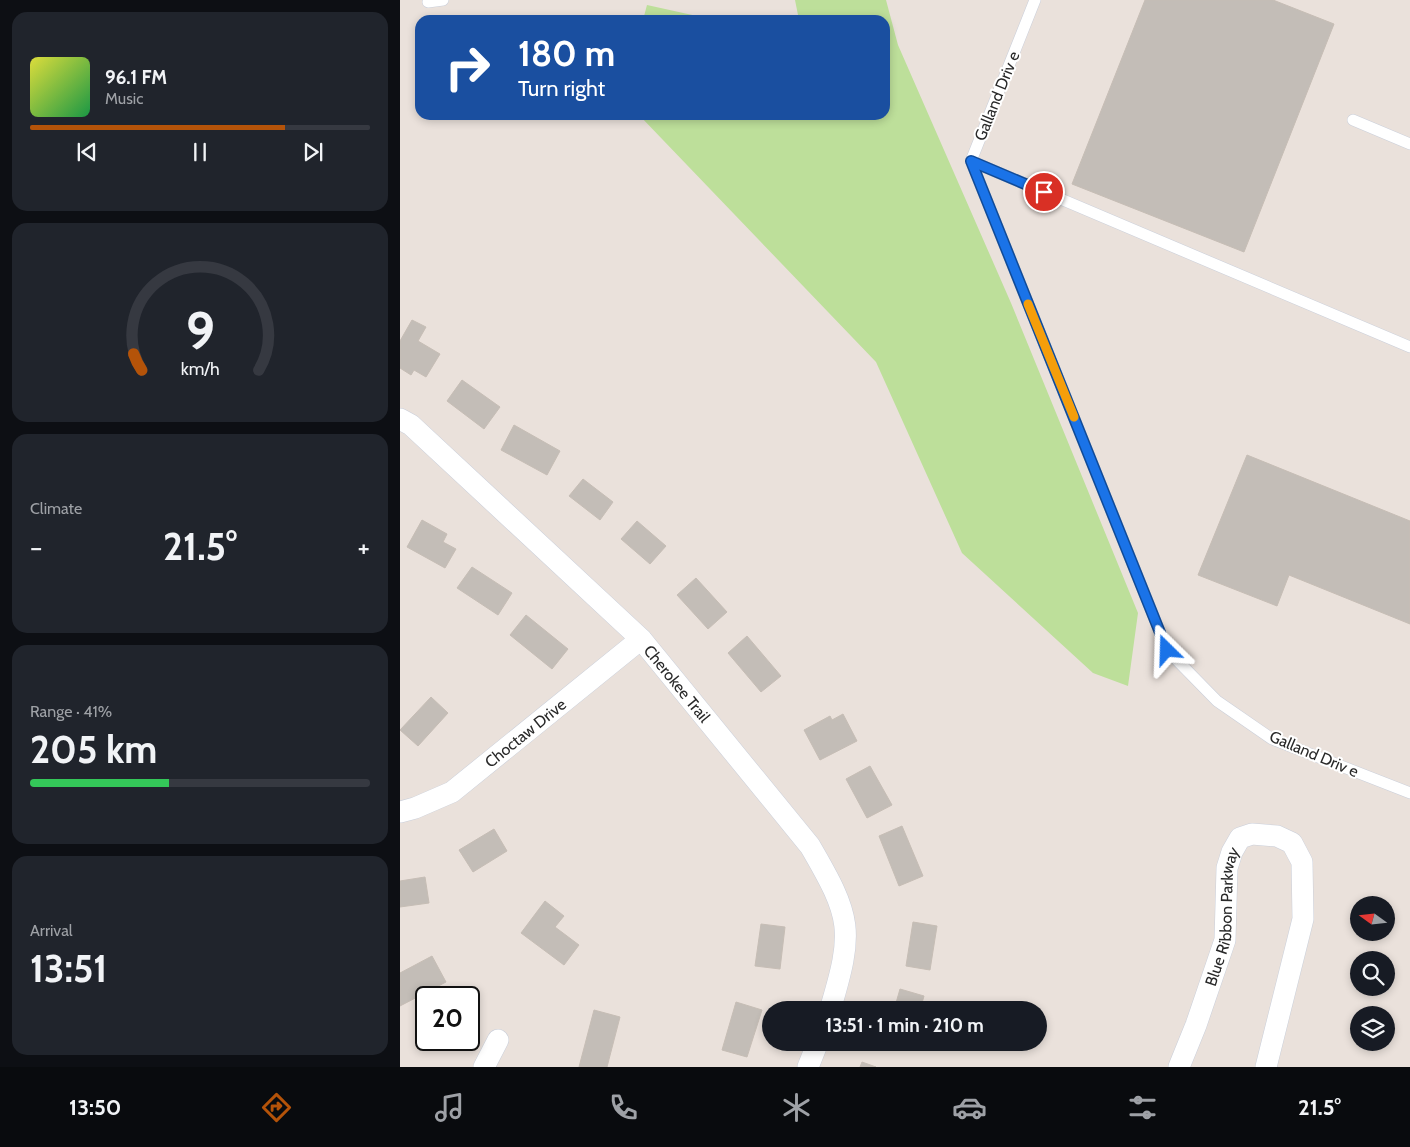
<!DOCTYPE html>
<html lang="en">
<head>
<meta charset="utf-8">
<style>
	:root { --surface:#171b24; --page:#20242c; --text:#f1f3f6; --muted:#9ea1a6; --line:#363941; --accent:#b45309 }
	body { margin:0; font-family:Cabin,sans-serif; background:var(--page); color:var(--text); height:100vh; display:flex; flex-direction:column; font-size:19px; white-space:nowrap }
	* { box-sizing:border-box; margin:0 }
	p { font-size:16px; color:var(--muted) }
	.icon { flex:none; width:28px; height:28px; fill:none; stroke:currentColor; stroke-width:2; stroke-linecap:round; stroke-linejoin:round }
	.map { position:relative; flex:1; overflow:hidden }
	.details { display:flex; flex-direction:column; gap:12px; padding:12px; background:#0d0f14; width:400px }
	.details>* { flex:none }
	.guide { position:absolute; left:15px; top:15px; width:475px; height:105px; border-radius:15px; box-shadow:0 2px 8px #0003; background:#1a4fa0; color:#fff; overflow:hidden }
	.needle { width:32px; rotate:285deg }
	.controls { position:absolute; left:950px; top:896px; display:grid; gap:10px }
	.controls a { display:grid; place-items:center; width:45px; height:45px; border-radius:50%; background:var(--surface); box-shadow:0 2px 8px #0003; font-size:25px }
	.speed { position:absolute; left:15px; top:986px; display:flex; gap:10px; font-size:25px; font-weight:700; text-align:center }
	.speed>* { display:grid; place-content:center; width:65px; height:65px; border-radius:50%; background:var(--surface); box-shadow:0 2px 8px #0003; line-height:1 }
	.speed .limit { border:2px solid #111; border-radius:8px; background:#fff; color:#111 }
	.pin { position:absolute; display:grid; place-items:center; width:42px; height:42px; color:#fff; margin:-21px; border:2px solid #fff; border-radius:50%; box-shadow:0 1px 5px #0007 }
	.me { position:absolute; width:55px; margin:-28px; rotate:338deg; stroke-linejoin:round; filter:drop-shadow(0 0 4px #0008) }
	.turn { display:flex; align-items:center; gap:18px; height:105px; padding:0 20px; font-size:22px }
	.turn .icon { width:65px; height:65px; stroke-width:2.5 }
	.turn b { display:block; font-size:35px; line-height:42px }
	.big { font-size:38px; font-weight:700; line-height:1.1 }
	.details .card { flex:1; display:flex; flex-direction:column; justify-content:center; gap:8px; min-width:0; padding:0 18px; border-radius:15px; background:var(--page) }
	.details .dial { align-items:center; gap:0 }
	.dial svg { height:130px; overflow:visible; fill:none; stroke:var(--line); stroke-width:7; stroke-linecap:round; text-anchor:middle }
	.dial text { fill:var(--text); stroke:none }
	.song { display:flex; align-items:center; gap:15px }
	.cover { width:60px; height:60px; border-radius:8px; background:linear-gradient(135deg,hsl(60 70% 55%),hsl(140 70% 35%)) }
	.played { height:5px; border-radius:2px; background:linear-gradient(90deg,var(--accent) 75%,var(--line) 75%) }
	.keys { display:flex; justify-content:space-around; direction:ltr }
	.heat { display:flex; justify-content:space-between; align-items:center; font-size:28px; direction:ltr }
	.charge { height:8px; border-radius:4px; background:linear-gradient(90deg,#34c759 41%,var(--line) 0) }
	.trip { position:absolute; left:362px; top:1001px; width:285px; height:50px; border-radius:25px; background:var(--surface); box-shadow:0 2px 8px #0003; font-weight:700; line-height:50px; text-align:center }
	.menu { display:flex; height:80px; justify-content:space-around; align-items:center; background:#090b0e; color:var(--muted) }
	.menu .icon { width:35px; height:35px }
	.menu .on { color:var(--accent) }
	.menu b { font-size:22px; color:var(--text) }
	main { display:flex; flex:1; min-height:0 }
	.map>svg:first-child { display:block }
	.green { fill:#bddf9a }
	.building { fill:#c3bdb7; stroke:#c6bdb5 }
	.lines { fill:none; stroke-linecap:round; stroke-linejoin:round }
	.service-casing { stroke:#cacfda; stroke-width:12 }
	.minor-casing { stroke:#cacfda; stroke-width:22 }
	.service { stroke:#fff; stroke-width:11 }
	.minor { stroke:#fff; stroke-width:21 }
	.route-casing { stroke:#114b97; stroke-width:12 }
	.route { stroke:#1a73e8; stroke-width:9 }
	.slow { stroke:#f59e0b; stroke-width:9 }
	.labels { text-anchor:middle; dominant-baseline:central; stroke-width:4; stroke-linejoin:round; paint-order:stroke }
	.street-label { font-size:16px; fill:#292929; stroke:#fff }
</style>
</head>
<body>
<main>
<section class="details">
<div class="card">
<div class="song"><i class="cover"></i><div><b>96.1 FM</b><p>Music</p></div></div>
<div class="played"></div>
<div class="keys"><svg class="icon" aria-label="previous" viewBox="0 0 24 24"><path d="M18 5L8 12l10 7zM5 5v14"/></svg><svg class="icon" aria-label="pause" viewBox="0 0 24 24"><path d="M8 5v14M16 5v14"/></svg><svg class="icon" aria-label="next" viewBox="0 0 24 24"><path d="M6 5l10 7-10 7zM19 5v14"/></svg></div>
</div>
<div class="card dial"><svg viewBox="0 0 100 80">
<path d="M14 69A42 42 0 1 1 86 69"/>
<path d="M14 69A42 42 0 0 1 9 59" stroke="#b45309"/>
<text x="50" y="56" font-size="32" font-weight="700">9</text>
<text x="50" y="72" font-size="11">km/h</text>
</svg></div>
<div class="card"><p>Climate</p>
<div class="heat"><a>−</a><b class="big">21.5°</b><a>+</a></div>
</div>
<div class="card"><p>Range · 41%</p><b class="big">205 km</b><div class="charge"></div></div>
<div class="card"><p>Arrival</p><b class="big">13:51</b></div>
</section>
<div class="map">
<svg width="1010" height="1067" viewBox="0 0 1010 1067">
	<rect width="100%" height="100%" fill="#eae1db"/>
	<!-- green -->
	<g class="green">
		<path d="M395,0H486L498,45L611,303L738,613L728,686L693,673L562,553L476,362L239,115H485V20H399Z"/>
		<path d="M247,5L315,20H243Z"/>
	</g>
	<!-- building -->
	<g class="building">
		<path d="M745,0H873L934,24L844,252L672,184Z"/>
		<path d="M12,320L26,327L18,341L40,354L26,377L14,370L11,375L0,368V341Z"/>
		<path d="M62,380L100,407L84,429L47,401Z"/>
		<path d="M114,425L160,451L147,475L101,450Z"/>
		<path d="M847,455L1010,521V624L889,575L877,606L798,575Z"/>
		<path d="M183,479L213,502L200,520L169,496Z"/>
		<path d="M22,520L47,534L43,542L56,549L45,568L7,547Z"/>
		<path d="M237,521L266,546L250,564L221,539Z"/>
		<path d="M72,567L112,593L98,615L57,588Z"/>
		<path d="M296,578L327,612L308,629L277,595Z"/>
		<path d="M126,615L168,649L152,669L110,635Z"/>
		<path d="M347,636L381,676L361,692L328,653Z"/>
		<path d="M31,697L48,713L18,746L0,730Z"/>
		<path d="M443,714L457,741L420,760L404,730L430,716L432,720Z"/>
		<path d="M470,766L492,805L467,818L446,779Z"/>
		<path d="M502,826L523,876L499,886L479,836Z"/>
		<path d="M94,829L107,851L73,872L59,850Z"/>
		<path d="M25,877L29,903L0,907V881Z"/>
		<path d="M145,901L164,916L155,927L179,945L164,965L121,933Z"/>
		<path d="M513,922L537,926L530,970L506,966Z"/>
		<path d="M361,924L385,927L380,969L355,966Z"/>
		<path d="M32,956L46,982L0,1006V973Z"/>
		<path d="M500,989L524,996L520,1010H494Z"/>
		<path d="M336,1002L362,1010L347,1057L322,1050Z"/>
		<path d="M194,1010L220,1017L207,1067H179Z"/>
		<path d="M462,1062L476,1067H460Z"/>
	</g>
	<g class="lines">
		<defs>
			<g id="service">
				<path d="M635,0L571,161L767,650L817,701L872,739L1010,793"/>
				<path d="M28,2L43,0"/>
				<path d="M953,120L1010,144"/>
				<path d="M571,161L1010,347"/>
			</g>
			<g id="minor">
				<path id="s1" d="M0,419L11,425L241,639L410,846C452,918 454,930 430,1010"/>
				<path id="s2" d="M0,812L15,808L52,792L241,639"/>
				<path d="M84,1067L98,1040"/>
				<path d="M408,1067L418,1042"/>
				<path id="s3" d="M779,1067L796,1025L825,940L827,868L832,852L840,838L852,834L877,836L892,843L902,862L903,919L866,1067"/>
			</g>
		</defs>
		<!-- service casing -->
		<use href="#service" class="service-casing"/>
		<!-- minor casing -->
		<use href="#minor" class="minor-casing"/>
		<!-- service -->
		<use href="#service" class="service"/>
		<!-- minor -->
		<use href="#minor" class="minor"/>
	</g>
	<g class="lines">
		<defs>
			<path id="route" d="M644,192L571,161L767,650"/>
		</defs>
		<!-- route casing -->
		<use href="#route" class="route-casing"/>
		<!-- route -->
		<use href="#route" class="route"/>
		<!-- slow -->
		<path class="slow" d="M628,304L674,417"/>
	</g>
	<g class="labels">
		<!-- street labels -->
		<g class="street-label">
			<text transform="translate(597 96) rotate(-68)">Galland Driv e</text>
			<text stroke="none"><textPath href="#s1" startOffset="384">Cherokee Trail</textPath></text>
			<text stroke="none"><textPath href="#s2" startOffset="150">Choctaw Drive</textPath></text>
			<text transform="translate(914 754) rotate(23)">Galland Driv e</text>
			<text stroke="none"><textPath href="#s3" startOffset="158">Blue Ribbon Parkway</textPath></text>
		</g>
	</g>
</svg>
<div class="controls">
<a><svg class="needle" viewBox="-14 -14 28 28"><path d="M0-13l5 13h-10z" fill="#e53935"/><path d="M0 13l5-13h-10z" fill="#9ea1a6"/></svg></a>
<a><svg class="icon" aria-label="search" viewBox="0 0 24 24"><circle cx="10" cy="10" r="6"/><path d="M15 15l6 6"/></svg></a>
<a><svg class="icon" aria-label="layers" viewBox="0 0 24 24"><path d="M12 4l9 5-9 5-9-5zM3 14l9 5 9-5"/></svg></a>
</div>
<div class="speed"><div class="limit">20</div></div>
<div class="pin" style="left:644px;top:192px;background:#d93025"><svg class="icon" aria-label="arrive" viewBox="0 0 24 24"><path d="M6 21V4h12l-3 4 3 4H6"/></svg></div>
<svg class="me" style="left:767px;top:650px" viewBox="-20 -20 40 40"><path d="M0-17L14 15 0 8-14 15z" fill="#1a73e8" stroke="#fff" stroke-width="4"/></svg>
<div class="trip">13:51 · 1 min · 210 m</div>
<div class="guide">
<div class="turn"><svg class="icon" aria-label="right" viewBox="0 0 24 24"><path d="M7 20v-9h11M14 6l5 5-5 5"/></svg><div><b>180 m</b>Turn right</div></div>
</div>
</div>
</main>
<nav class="menu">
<b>13:50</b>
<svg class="icon on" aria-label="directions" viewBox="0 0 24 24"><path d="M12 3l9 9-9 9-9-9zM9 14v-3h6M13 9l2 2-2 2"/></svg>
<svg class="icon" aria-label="music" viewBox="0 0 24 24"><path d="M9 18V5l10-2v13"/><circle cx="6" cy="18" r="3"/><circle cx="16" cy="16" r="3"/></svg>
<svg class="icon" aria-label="phone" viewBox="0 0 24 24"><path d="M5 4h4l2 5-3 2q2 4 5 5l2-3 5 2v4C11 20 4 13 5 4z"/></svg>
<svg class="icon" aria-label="climate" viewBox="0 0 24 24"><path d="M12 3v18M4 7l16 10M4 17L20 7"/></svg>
<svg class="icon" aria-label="car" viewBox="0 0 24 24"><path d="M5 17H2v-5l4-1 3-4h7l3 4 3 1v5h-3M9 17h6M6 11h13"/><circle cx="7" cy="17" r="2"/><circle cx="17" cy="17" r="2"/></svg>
<svg class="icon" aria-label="filters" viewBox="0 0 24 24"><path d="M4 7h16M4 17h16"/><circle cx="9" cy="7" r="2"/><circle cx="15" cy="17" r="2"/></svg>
<b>21.5°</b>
</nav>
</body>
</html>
